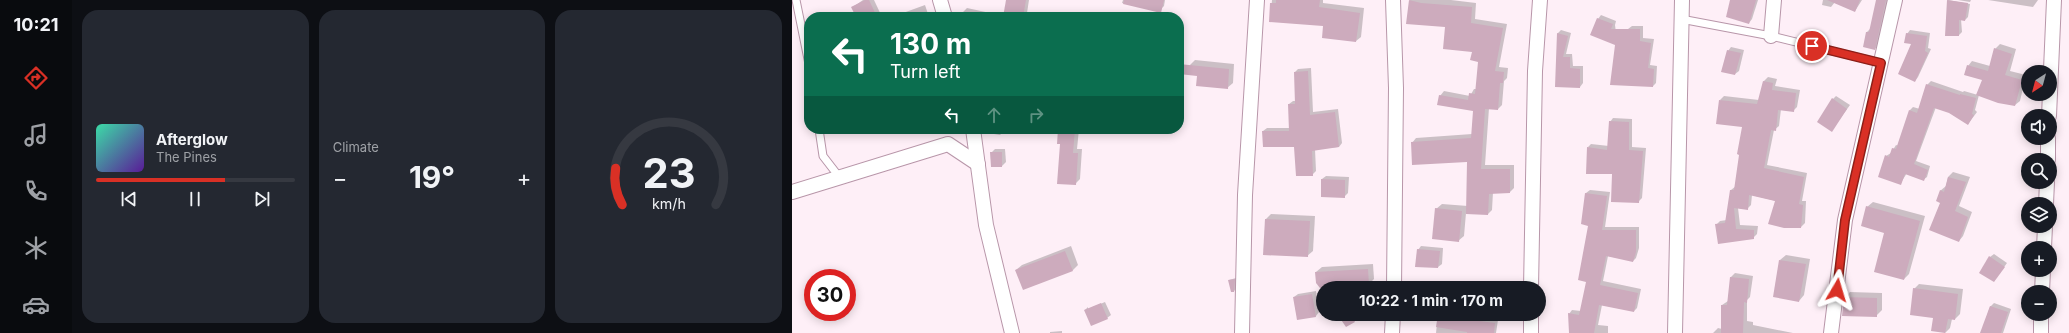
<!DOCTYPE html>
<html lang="en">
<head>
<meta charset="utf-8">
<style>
	:root { --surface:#171b24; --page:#242831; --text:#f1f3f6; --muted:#9ea1a6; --line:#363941; --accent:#d93025 }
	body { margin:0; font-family:Inter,sans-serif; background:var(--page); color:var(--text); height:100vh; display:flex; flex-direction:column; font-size:15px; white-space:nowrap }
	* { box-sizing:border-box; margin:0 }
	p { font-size:13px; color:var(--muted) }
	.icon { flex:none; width:22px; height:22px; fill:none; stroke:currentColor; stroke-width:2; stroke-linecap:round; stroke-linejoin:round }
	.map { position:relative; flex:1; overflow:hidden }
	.details { display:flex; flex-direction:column; gap:10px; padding:10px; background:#0d0f14; width:720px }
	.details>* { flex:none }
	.guide { position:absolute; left:12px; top:12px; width:380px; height:122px; border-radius:16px; box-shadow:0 2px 10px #0003; background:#0b6e4f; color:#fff; overflow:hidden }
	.needle { width:26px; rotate:216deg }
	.buttons { position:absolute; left:1229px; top:65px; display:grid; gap:8px }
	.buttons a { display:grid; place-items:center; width:36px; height:36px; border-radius:50%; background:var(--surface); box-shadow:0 2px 10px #0003; font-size:20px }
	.speed { position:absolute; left:12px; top:269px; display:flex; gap:8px; font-size:20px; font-weight:700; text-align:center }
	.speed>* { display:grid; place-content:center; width:52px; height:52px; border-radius:50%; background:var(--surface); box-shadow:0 2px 10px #0003; line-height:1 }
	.speed .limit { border:6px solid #d22; background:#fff; color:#111 }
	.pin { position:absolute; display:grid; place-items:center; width:34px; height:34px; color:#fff; margin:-17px; border:2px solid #fff; border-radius:50%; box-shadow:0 1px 4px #0007 }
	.me { position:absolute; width:44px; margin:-22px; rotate:7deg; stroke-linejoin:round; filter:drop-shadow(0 0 3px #0008) }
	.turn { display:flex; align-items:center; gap:14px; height:84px; padding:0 20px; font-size:18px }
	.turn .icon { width:52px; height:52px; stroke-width:2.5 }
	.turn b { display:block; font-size:28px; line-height:34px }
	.lanes { display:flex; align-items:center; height:38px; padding:0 20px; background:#0003; justify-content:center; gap:20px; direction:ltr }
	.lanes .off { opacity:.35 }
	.big { font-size:30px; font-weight:700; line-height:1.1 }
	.details .tile { flex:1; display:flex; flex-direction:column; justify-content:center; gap:6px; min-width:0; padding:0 14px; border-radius:16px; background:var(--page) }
	.details .dial { align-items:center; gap:0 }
	.dial svg { height:104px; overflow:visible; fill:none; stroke:var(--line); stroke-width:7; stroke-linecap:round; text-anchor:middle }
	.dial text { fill:var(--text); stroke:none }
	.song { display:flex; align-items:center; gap:12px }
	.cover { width:48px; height:48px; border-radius:6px; background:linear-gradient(135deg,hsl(160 70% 55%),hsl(270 70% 35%)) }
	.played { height:4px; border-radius:2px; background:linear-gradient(90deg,var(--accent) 65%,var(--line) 65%) }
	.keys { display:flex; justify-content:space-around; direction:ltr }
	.heat { display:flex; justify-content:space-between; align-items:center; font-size:22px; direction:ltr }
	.details .tiles { flex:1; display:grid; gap:10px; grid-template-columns:repeat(3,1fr) }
	.trip { position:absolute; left:524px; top:281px; width:230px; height:40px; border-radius:20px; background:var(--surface); box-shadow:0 2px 10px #0003; font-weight:700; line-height:40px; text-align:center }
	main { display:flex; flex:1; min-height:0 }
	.tabs { display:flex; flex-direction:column; width:72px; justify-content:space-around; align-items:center; background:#090b0e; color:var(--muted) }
	.tabs .icon { width:28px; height:28px }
	.tabs .selected { color:var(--accent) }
	.tabs b { font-size:18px; color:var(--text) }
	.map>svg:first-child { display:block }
	.shadow { fill:#0003 }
	.building { fill:#cdabbd }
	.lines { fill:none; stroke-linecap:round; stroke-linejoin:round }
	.service-casing { stroke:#b896a9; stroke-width:9 }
	.minor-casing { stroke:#b896a9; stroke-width:16 }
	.service { stroke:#fff; stroke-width:7 }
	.minor { stroke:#fff; stroke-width:14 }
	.route-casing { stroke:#8d1f18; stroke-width:10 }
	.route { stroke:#d93025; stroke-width:7 }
</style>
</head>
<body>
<main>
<nav class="tabs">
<b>10:21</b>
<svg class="icon selected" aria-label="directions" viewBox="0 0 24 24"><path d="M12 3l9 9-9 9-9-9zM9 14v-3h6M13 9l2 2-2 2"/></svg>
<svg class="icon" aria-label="music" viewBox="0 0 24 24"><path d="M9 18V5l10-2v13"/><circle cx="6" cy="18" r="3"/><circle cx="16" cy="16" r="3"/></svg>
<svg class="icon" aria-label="phone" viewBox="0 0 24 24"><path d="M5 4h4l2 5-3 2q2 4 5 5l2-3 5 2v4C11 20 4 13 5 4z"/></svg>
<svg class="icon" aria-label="climate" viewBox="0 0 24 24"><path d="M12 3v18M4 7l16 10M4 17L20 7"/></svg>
<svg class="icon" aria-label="car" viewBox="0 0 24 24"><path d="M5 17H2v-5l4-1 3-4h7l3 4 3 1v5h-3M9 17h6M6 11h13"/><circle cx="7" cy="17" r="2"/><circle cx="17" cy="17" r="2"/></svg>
</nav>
<section class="details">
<div class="tiles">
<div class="tile">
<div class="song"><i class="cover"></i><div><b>Afterglow</b><p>The Pines</p></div></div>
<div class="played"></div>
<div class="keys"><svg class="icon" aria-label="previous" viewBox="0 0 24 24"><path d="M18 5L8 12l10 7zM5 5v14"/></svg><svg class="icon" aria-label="pause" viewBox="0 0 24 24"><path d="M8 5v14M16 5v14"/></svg><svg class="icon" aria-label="next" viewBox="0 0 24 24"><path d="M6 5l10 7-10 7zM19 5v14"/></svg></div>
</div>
<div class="tile"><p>Climate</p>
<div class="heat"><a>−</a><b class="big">19°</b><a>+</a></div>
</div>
<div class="tile dial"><svg viewBox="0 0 100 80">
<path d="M14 69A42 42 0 1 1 86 69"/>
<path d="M14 69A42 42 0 0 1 9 41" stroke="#d93025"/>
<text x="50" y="56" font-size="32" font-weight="700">23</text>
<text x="50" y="72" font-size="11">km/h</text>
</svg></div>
</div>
</section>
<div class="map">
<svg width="1277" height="333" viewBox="0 0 1277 333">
	<rect width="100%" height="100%" fill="#feeff7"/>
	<!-- shadow -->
	<g class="shadow">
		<path d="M71,0H82L90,17H65L61,7Z"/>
		<path d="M215,0H237L235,13L247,17H170V13L175,8L212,16Z"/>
		<path d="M331,0H373L372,6L367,11L330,3Z"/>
		<path d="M480,0H531V3L572,8L569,37L564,41L531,37L532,25L478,21Z"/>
		<path d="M618,0H659L684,3L683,19L715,24L707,67L716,68L715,78L712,81L710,105L706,109L697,108L693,165H722V188L718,192H701L700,210L696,214L674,213L672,236L666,241L644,209L650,204L676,206V161L620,143L624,138L680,134L682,110L648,96L652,91L678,96L682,89H685L687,61L681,51L654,26L615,23Z"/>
		<path d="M940,0H966L960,19L957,23Z"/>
		<path d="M1031,0H1070L1063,11L1043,2L1039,7L1030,5Z"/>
		<path d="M1085,0H1097L1086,45L1083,49L1075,32L1079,28Z"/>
		<path d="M1156,0L1178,4L1176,17L1173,20L1169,19L1170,32L1167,35H1154Z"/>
		<path d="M1166,0H1179L1178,2Z"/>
		<path d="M1196,0H1246L1241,7Z"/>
		<path d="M133,5L137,17H100Z"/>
		<path d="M809,15L824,21L823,25L825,40L806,19Z"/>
		<path d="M387,26L391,27L389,45L387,47Z"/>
		<path d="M840,26H851V38L862,39L858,65L865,66L864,83L861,86L836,29Z"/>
		<path d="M769,30L779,33L774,54H780L781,66H791V83L788,87L764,86L766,33Z"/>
		<path d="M1118,30L1138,33L1136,48L1139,49L1126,77L1123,81L1121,43L1115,34Z"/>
		<path d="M1208,44L1224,49L1218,71L1234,75L1228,101L1223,105L1187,95L1183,110L1185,112L1176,124L1157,112L1144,107L1124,161L1138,166L1135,177L1131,180L1115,173L1108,184L1094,156L1099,153L1104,145L1107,146L1118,110L1121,107L1128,109L1135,85L1139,81L1171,92L1172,91L1186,95L1191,79L1176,66L1180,61L1198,66L1203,49Z"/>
		<path d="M939,47L952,50L947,71L943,74L936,51Z"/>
		<path d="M403,60L442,64L441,83L435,88L406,75L398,65Z"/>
		<path d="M519,68L521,112L546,109L550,143L547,147L523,149L524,171L520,175L503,146L471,131L475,128H498L497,104L501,101H504L503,72L506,69Z"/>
		<path d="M976,77L985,79L983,86L1008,90L1005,107L1001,111L989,109L987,126L982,130L975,165L1015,173L1010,201H1014L1013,223L1009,227L984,201L960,195L959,205L955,209L946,208L948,225L966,226L965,234L961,238L924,225L928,221L935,220L939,190L944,186L951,126L928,100L932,96L967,100L972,81Z"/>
		<path d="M1044,96L1058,105L1040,130L1041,99Z"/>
		<path d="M821,118L840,119V147L854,148L850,198L846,202L796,147L799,144L817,146L818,122Z"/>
		<path d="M196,129H214L208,135L196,133Z"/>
		<path d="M267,129H287L285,149H290L288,179L283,184Z"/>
		<path d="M203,149H213L214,162L210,166H200L199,153Z"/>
		<path d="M1161,172L1178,177L1167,206L1180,212L1171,236L1167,241L1149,202L1148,191L1154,186L1156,177Z"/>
		<path d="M534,176L557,177L556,193L552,197L530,179Z"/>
		<path d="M798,190L818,192L813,227H847V248L844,258L841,261L816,256L811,281L849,289L845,308L842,311L810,305L806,325L816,326V333H778L777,314L780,310L789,311L795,281L798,225L790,223L794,193Z"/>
		<path d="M1081,202L1133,216L1117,274L1112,279L1094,232L1075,207Z"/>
		<path d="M479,214L523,216L521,251L515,256L474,219Z"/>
		<path d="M279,246L286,265L281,270H224L230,265Z"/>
		<path d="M629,246L651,248L650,264L646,267L626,250Z"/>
		<path d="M1202,254L1215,263L1202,281L1198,257Z"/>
		<path d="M994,255L1018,259L1012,295L1007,301L988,260Z"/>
		<path d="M581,264L582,279L577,284L524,272L530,267Z"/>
		<path d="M943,273L961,276L958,297L955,300V321L961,322V325L1001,333H921L926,328L930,329V305L936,301L939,277Z"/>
		<path d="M444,278V289L442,291L437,280Z"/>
		<path d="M652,284L678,287V288H649Z"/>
		<path d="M1127,284L1171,289L1168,314L1163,319H1160L1158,328L1153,333L1122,289Z"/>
		<path d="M685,286L694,288H683Z"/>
		<path d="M524,291L527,312L524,316L506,319L502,297L506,294Z"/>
		<path d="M1058,292L1090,293V310L1084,316L1051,315L1053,297Z"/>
		<path d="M313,302L319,315L315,318L293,310L296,307V309Z"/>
		<path d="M1202,303L1219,309L1211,333H1189L1198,307Z"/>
		<path d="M547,314H563L565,318L562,321Z"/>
		<path d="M646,314H675V316L706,320L704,333H644Z"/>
		<path d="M270,331V333H258V332Z"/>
	</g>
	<!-- building -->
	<g class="building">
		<path d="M73,0H77L85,17H64L59,7Z"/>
		<path d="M214,0H234L231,17H211Z"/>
		<path d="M332,0H372L369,13L331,4Z"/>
		<path d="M484,0H528L527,7L568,13L564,42L530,38L531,26L477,22L478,3H484Z"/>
		<path d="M617,0L629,3L680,7L679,23L711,28L703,71L712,72L711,83H708L706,110L693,109L689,169H718V193L697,194L696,215L674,214L675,162L620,165L619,142L679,138L681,111L645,105L647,95L676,100L677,93L683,94L686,62L678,60L680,52L651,49L653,27L614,24Z"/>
		<path d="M938,0H964L957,24L934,17Z"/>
		<path d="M1035,0H1068L1063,12Z"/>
		<path d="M1084,0H1094L1083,50L1071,47L1074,32H1077Z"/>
		<path d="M1155,0L1176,3L1173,21L1167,20V36H1153Z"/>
		<path d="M805,18L821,24L819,29H848V41L859,43L856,68L862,69L861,87L818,85L823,45L798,35Z"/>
		<path d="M765,33L776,36L771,57H778V68L788,69V88L763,87Z"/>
		<path d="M1114,33L1135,36L1133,51L1136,53L1123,82L1106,74L1119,44L1112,43Z"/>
		<path d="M1202,48L1220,54L1213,75L1230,80L1223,106L1206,103L1184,95L1190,80L1172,75L1175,65L1196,71Z"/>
		<path d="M935,50L949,53L943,75L929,72Z"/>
		<path d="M387,64L437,69L436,89L404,86L405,76L387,74Z"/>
		<path d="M516,71L518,115L543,112L547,147L520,151L521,176H504L502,147H471L470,131H497L496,104H503L502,72Z"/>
		<path d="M971,81L981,83L980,90L1004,93L1002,112L986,110L984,131L979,130L972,168L1012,177L1007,204L1011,205L1009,228H992L976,224L983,201L957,195L956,210L942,208L944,229L962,230V239L926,244L923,224L933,223L938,190H942L947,155L945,154L950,127L924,124L927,100L965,104Z"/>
		<path d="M1134,84L1168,95V94L1184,98L1180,114L1182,115L1176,125L1157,113L1142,108L1122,164L1136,170L1132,181L1113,174L1109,185L1086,177L1093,155L1097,157L1100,148L1104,149L1117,110L1125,113Z"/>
		<path d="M1040,98L1055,109L1040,132L1025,122Z"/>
		<path d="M817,121L837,122V150L851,151L847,203L819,202L820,174H794L795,147L815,150Z"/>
		<path d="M266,129H283L281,153H286L284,185L265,184L268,144H265Z"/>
		<path d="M198,152H210V167H199Z"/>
		<path d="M1156,177L1174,182L1163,211L1176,217L1167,242L1137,230L1148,203L1144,201L1148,190L1152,192Z"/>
		<path d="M529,179L553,180V198L529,197Z"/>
		<path d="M793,193L815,196L810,230H844V252L841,262L814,256L808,285L846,293L842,312L807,305L802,333H777L776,313L787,315L794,282L786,280L796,226L789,224Z"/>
		<path d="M1074,206L1128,221L1112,280L1082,272L1092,233L1069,226Z"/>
		<path d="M643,208L670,211L667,242L640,239Z"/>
		<path d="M473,219L518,221L516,257L471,255Z"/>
		<path d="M625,249L648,251L646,268L623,267Z"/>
		<path d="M273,251L281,271L231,290L223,270Z"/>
		<path d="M1197,256L1213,267L1202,282L1187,273Z"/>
		<path d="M987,260L1014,264L1007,302L981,297Z"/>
		<path d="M576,269L577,285L528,288L524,283L523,272Z"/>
		<path d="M938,277L957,279L955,303L952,302L951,333H929V305H935Z"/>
		<path d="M443,279L442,292H439L436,280Z"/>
		<path d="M1121,288L1166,294L1163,320L1156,319L1153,333L1139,331L1141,318L1118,315Z"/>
		<path d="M520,294L524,317L505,320L501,297Z"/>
		<path d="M1052,297L1085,298V317L1050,316Z"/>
		<path d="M309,303L316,319L299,326L292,310Z"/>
		<path d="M1198,306L1216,312L1209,333H1188Z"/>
		<path d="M545,314H558L563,322L554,327Z"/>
		<path d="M646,314H673L672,319L703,323L702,333H675V332L644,327Z"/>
	</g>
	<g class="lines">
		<defs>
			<g id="service">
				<path d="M4,0L17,64"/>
				<path d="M889,19L979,36L1089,63"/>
				<path d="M27,129L31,156L48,178"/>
			</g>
			<g id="minor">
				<path d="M148,0L153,17"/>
				<path d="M601,0L604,88L602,288"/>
				<path d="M979,36L982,0"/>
				<path d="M1257,116L1262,0"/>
				<path d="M181,129L194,225L220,333"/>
				<path d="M1256,160V138"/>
				<path d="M0,192L156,144L186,164"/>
				<path d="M1254,204L1255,182"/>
				<path d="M1252,248L1253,226"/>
				<path d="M739,288L743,71L748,0"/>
				<path d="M1250,292L1251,270"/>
				<path d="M450,333L453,195L465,0"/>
				<path d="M600,333L601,314"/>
				<path d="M739,333V314"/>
				<path d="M883,333L890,0"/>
				<path d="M1039,333L1053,220L1103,0"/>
				<path d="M1249,333V314"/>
			</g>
		</defs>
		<!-- service casing -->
		<use href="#service" class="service-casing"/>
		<!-- minor casing -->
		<use href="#minor" class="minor-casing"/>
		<!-- service -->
		<use href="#service" class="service"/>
		<!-- minor -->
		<use href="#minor" class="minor"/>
	</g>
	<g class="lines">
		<defs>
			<path id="route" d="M1020,46L1089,63L1053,220L1045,290"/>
		</defs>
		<!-- route casing -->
		<use href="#route" class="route-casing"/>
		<!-- route -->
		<use href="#route" class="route"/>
	</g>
</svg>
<div class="buttons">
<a><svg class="needle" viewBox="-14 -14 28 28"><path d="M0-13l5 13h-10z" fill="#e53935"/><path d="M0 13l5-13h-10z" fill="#9ea1a6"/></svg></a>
<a><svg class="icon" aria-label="sound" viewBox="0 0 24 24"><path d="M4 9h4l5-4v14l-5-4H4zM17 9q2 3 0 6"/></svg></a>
<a><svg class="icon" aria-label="search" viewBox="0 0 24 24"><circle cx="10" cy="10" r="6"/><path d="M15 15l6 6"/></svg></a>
<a><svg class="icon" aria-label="layers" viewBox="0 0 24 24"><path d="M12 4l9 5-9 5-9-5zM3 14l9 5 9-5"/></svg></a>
<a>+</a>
<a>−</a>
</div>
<div class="speed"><div class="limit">30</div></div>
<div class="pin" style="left:1020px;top:46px;background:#d93025"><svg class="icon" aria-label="arrive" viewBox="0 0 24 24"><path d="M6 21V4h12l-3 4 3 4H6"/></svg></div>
<svg class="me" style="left:1045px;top:290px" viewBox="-20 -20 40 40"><path d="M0-17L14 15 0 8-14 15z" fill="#d93025" stroke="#fff" stroke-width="4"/></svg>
<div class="trip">10:22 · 1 min · 170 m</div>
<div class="guide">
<div class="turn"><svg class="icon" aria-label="left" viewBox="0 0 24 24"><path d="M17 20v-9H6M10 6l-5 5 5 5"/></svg><div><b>130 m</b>Turn left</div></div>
<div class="lanes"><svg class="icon" aria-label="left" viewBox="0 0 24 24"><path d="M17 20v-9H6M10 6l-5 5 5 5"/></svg><svg class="icon off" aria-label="ahead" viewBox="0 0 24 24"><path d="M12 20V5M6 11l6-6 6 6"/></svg><svg class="icon off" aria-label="right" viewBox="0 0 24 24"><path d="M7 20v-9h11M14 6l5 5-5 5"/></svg></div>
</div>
</div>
</main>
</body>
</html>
